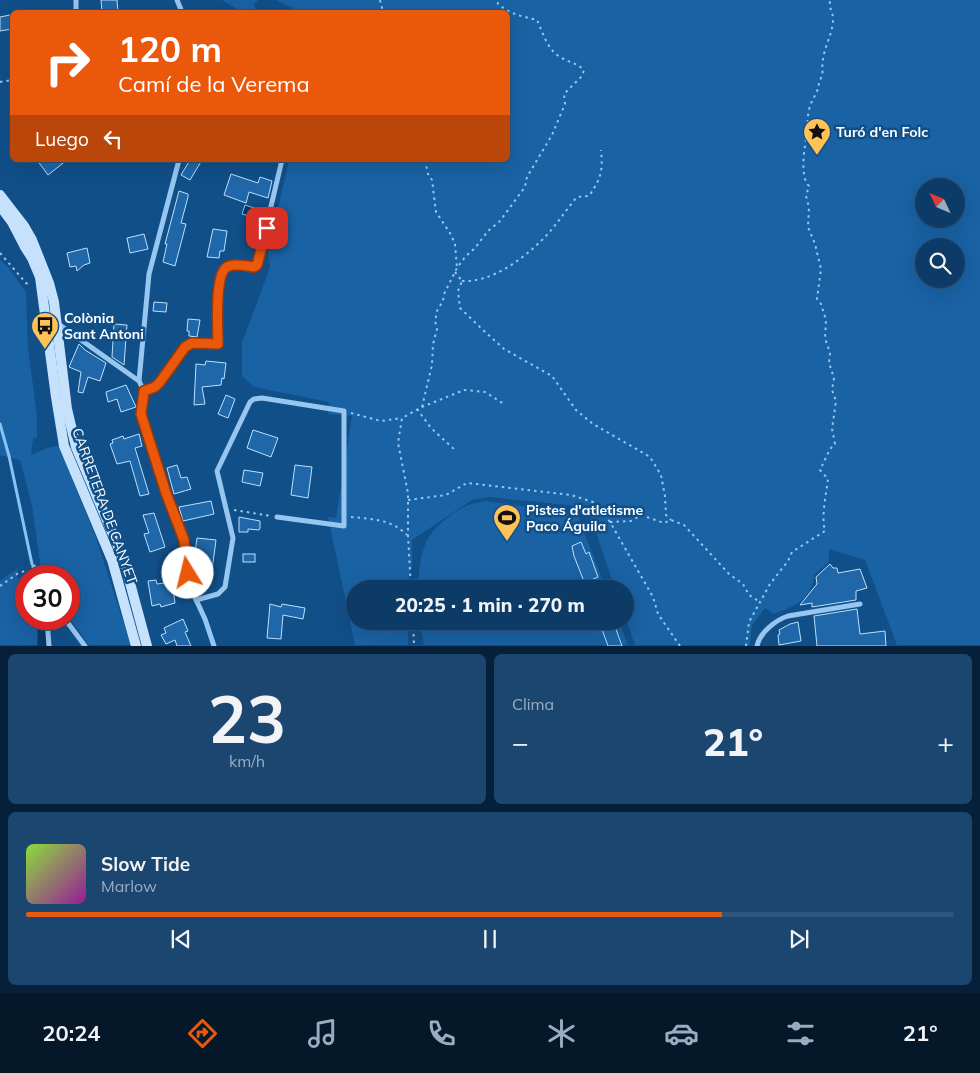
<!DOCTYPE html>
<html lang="es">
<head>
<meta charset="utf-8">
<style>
	:root { --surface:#0d3b67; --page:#1b4670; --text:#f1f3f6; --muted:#9aadc0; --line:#2d557b; --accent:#ea580c }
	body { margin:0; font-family:Mulish,sans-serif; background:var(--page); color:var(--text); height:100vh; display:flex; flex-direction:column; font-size:19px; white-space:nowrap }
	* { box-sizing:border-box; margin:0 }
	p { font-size:16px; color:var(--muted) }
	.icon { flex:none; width:28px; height:28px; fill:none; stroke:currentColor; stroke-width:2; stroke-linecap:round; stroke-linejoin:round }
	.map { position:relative; height:646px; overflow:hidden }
	.sheet { display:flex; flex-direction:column; gap:8px; padding:8px; background:#072039; flex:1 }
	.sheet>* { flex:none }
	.hud { position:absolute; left:10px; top:10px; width:500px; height:152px; border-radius:8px; box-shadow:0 5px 20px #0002,0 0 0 1px var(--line); background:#ea580c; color:#fff; overflow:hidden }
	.needle { width:32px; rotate:314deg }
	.fabs { position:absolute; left:915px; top:178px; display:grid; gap:10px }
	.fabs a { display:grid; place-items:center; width:50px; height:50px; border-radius:50%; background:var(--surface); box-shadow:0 5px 20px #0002,0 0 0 1px var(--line); font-size:25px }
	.speed { position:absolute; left:15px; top:565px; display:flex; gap:10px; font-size:25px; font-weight:700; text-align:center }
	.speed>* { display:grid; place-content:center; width:65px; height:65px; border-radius:50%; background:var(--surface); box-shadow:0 5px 20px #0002,0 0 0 1px var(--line); line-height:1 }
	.speed .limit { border:8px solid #d22; background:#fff; color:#111 }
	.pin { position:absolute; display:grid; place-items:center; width:42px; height:42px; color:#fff; margin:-21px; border-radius:10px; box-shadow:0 2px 8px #0006 }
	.me { position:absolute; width:55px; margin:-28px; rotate:351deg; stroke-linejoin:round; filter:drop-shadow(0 0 4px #0008) }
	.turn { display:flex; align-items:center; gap:18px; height:105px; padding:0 25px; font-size:22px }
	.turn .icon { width:65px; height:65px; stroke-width:2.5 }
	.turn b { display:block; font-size:35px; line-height:42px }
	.then { display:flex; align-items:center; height:48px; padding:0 25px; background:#0003; gap:10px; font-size:19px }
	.big { font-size:38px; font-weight:800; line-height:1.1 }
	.sheet .tile { flex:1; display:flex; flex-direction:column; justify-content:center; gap:8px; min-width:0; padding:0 18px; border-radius:8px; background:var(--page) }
	.sheet .dial { align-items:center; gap:0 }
	.dial b { font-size:65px; line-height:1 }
	.song { display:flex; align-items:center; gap:15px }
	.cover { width:60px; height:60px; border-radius:8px; background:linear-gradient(135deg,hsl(90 70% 55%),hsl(300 70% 35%)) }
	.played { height:5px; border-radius:2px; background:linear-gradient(90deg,var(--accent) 75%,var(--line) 75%) }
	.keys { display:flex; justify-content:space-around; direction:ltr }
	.heat { display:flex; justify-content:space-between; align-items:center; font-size:28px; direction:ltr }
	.sheet .tiles { flex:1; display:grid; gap:8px; grid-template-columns:1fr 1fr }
	.tile:last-child { grid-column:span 2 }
	.trip { position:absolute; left:346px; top:580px; width:288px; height:50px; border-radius:25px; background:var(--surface); box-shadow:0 5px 20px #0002,0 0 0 1px var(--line); font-weight:800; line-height:50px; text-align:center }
	.tabs { display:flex; height:80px; justify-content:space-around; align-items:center; background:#051829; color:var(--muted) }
	.tabs .icon { width:35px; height:35px }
	.tabs .on { color:var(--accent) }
	.tabs b { font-size:22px; color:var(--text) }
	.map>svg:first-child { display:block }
	.green { fill:#1962a4; fill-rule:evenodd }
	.water { fill:#0a3865; stroke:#88c3f5 }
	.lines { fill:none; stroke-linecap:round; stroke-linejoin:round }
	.stream { stroke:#88c3f5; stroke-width:3 }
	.canal { stroke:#0a3865; stroke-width:11 }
	.building { fill:#1f67a9; stroke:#bddffc }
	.path { stroke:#97c6f1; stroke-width:2; stroke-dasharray:2.5 4; stroke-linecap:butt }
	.street { stroke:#97c6f1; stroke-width:5 }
	.secondary { stroke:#c5e1fc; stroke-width:10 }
	.route-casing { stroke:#983908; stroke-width:12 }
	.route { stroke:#ea580c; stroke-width:9 }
	.labels { text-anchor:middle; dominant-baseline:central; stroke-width:5; stroke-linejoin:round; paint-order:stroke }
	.poi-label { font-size:14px; font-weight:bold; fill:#fff; stroke:#114f89; text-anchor:start }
	.street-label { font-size:14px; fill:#fff; stroke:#114f89 }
</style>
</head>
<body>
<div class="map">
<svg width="980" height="646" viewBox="0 0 980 646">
	<rect width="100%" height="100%" fill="#114f89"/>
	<!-- green -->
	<g class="green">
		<path d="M222,0H258L254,4L255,12H242Z"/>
		<path d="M276,0H980V645H897L865,560L829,549V562L814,575C813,599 793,607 774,614L765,608L752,625L750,645H635L625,616V589H615L589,512L576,506L489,497L472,500L412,540V569L410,570L409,589H355V621H408V645H355L328,517L336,518L352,416L328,414L329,402L254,387L242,376V343L270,267L268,252L289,160H508V12H301ZM924,186H956V219H924ZM924,246H956V279H924Z"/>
		<path d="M0,260L9,268L26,292L28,348L37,416V437L33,439L31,455L50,447L59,446L96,538L131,645H89L69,617V576L42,575L32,506L20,460L0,455Z"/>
		<path d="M486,501L573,513L578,516L606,589H417C422,552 420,536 454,513C464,506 474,502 486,501Z"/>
		<path d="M18,568L17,579L29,574L30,576H26V619H41L42,645H0V581Z"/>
		<path d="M420,621H619L628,645H424Z"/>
	</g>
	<!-- water -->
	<path class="water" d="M245,205L263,211L260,219L242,214Z"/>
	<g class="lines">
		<!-- stream -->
		<path class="stream" d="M0,424L9,456L32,564"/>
		<!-- canal -->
		<g class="canal">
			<path d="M33,573L34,576"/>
			<path d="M43,619V646"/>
		</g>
	</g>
	<!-- building -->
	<g class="building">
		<path d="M101,0H117L118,12H102Z"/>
		<path d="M10,15L12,29L0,31V17Z"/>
		<path d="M37,160H67L48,175Z"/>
		<path d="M190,160H202L190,180L181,175Z"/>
		<path d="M231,174L258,183L260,177L272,181L268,198L249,192L246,203L224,195Z"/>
		<path d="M179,191L188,194V197L181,223L186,224L175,266L163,262L167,244H165Z"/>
		<path d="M213,229L227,231L224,251H220L219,258L207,257Z"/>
		<path d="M144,234L148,249L130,253L127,238Z"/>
		<path d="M87,248L90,263L84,265L77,271L76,266L70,267L67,253Z"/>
		<path d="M154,302L167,303L166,312L153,311Z"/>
		<path d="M188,319L200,320L197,337L189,336V331H187Z"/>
		<path d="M114,324L127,325L124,365L112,357Z"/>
		<path d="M79,344L85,350L106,363L100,381L88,377L83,393L78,392L81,372L69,367Z"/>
		<path d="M206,361L226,363L224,379L222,378L221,385L202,387L205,404L194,405L196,364L205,365Z"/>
		<path d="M126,385L136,407L121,412L117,399L108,402L106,392Z"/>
		<path d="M226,395L235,399L228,418L218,414Z"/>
		<path d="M253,430L278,438L271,457L247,448Z"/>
		<path d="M139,434L142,446L135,448L149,494L140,496L130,461L117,464L110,444L113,443L112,440L123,436L124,439Z"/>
		<path d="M177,465L181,478L187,477L191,489L174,494L167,468Z"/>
		<path d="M295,465L312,467L308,498L291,495Z"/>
		<path d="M244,470L263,473L260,486L242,482Z"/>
		<path d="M211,501L214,514L183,521L179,507Z"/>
		<path d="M154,513L165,547L150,552L144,534L149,533L143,515Z"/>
		<path d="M239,517L260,521V528L259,530L248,529V532H239Z"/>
		<path d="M197,538L216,540L211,578L193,577L192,567H193Z"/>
		<path d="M581,542L586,554L589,552L598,577L593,579L597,589H587L574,556L572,546Z"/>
		<rect x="243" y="554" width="12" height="8"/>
		<path d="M830,564L833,568H837L838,573L860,569L867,588L856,591V600L812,607V603L800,605L817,584L816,577Z"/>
		<path d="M156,580L157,584L172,582L175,603L161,607L160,604L152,606L148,581Z"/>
		<path d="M270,604L281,607L282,604L305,608L303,619L283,615L281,639L267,638Z"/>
		<path d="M857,609L860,634L885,631L886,646H817L814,616Z"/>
		<path d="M183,619L188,631L185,632L191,646H177L175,640L166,644L161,635L166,633L164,628Z"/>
		<path d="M599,621H613L622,646H608Z"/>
		<path d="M798,622L801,641L779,645L778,635L780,634L779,630L790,624Z"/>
	</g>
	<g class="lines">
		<!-- path -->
		<g class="path">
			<path d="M380,0L383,12"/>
			<path d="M0,82L12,80"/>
			<path d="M425,160L428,174L432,180L436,212L450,233L455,244L457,268"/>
			<path d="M0,253L26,283L30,285"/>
			<path d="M455,272L462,281L458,291L460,308L482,329L504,349L552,376L576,410L593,424L650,457L661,475L665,496L666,515L671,520"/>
			<path d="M462,281C491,283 523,259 543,239C556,226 565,211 577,197L589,196C601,178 603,172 601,150"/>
			<path d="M422,407L432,365L433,344L437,329L435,321L437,311L443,301L444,294L457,268L465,257L475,248L488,231L500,221L525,187L527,177L552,135L565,104L564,94L582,76L584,70C577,63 568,62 560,57C547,49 543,33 537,20L517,15L506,10L498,4L497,0"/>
			<path d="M417,409L431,428L455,450"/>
			<path d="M351,413L381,421L402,418"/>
			<path d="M408,500L446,495L467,483L571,495L596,503L610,522L653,597L658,614L680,646"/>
			<path d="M234,510L271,516"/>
			<path d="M351,517C372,519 391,519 407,535"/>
			<path d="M610,522L631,521L641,515L664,523L671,520L684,525L729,574L743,584L749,595L760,602"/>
			<path d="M0,586L17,574L27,570"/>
			<path d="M411,589L408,536V493L398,443L402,418L422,407L464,390L485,392L504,404"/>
			<path d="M413,621L414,646"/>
			<path d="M746,646L749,622L770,584L788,561L792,552L825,531C821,517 826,495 828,479L820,470L830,449L835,444L832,429L836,401L832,390L834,378L829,363L830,353L825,338L826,320L821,304L817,299L821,269L815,244L808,227L809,207L806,196L809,186C799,176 805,146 807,133C808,125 807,118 809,110C811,99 819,93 819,81C825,74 821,68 823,59C825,45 833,33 833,19C833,11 829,10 830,0"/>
		</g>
		<!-- street -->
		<g class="street">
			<path d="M76,0V12"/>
			<path d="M177,0L182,12"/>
			<path d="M179,160L149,274L139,381L144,391L141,414L166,493L183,541L191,589L205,619L214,646"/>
			<path d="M57,323L139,381"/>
			<path d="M144,391L155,387L161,382L185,347L192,343L218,344C218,330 214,274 227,267C234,263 246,266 254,267L257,265L282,160"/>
			<path d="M34,567L38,576"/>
			<path d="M196,600L218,594L225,587L233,538L217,471L250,402L254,399L262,398L344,411V526L277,517"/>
			<path d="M47,619L49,646"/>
			<path d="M65,619L85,646"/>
			<path d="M757,646C760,632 776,620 788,616L860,604"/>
		</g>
		<!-- secondary -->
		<g class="secondary">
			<path d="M0,195L24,226L32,240L49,283L54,302L67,409L76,447L117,544L126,568L147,646"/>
			<path d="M0,206L12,222L25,247L32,258L40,277L56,397L64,446L112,560L136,646"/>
		</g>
	</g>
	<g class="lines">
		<defs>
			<path id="route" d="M188,573L184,540L166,493L141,414L144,391L155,387L160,382L185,347L192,343L218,344C218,330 214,274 227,267C234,263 246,266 254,267L257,265L267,228"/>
		</defs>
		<!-- route casing -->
		<use href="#route" class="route-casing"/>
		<!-- route -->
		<use href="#route" class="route"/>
	</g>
	<!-- icons -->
	<defs>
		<symbol id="sight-pin" viewBox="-11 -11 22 30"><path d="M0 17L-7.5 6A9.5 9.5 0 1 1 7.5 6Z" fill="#ffc257" stroke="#114f89"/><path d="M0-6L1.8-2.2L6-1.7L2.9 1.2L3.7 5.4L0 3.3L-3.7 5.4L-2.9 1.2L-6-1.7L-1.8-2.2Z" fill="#111"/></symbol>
		<symbol id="bus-pin" viewBox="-11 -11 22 30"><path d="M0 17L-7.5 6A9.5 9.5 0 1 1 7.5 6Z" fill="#ffc257" stroke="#114f89"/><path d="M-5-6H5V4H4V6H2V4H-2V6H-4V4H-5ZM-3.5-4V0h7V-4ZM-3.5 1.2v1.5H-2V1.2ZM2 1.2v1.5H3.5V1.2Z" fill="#111"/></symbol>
		<symbol id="stadium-pin" viewBox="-11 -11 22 30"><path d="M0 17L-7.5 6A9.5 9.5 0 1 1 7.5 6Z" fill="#ffc257" stroke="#114f89"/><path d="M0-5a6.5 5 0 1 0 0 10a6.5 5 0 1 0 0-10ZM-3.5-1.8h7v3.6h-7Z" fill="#111"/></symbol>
	</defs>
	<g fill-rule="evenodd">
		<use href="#sight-pin" x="801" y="116" width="32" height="43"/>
		<use href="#bus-pin" x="29" y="310" width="32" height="43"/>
		<use href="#stadium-pin" x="491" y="502" width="32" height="43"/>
	</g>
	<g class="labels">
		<!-- poi labels -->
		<g class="poi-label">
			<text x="836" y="132">Turó d'en Folc</text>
			<text x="64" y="318">Colònia<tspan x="64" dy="16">Sant Antoni</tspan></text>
			<text x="526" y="510">Pistes d'atletisme<tspan x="526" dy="16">Paco Águila</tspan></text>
		</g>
		<!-- street labels -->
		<g class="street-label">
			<text transform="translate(105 506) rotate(70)">CARRETERA DE CANYET</text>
		</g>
	</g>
</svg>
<div class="fabs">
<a><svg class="needle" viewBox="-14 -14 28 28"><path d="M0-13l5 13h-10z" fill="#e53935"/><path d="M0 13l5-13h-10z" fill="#9aadc0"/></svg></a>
<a><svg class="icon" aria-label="search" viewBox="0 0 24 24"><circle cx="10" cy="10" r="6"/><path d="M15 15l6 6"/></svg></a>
</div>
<div class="speed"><div class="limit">30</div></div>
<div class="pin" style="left:267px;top:228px;background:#d93025"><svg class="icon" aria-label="arrive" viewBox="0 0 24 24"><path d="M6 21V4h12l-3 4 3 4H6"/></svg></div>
<svg class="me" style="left:188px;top:573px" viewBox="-20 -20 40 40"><circle r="19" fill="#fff"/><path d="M0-13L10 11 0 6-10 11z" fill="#ea580c"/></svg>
<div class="trip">20:25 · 1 min · 270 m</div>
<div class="hud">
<div class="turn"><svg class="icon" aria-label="right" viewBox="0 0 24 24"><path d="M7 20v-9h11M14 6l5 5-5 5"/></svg><div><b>120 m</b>Camí de la Verema</div></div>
<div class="then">Luego<svg class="icon" aria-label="left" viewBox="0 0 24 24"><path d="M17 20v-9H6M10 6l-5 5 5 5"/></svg></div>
</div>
</div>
<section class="sheet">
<div class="tiles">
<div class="tile dial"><b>23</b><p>km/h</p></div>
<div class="tile"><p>Clima</p>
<div class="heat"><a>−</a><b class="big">21°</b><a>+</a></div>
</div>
<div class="tile">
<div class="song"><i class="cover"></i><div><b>Slow Tide</b><p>Marlow</p></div></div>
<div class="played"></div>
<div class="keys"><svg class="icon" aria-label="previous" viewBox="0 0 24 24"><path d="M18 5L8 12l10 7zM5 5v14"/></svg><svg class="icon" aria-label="pause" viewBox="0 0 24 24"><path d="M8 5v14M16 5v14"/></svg><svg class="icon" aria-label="next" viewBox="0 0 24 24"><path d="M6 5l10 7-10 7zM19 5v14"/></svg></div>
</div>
</div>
</section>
<nav class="tabs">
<b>20:24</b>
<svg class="icon on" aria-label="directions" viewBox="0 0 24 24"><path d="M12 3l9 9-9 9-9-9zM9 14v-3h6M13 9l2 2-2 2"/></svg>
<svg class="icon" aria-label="music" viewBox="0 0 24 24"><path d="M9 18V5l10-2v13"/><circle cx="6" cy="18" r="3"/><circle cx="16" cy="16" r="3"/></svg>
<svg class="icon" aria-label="phone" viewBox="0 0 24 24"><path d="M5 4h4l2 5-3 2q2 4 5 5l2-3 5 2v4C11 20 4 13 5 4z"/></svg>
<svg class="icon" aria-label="climate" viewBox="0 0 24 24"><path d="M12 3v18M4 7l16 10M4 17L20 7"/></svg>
<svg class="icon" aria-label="car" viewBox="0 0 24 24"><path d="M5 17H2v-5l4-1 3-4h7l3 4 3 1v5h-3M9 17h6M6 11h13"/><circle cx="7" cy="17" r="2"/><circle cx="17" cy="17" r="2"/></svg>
<svg class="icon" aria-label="filters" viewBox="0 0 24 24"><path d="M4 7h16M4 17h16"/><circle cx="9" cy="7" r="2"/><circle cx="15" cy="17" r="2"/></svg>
<b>21°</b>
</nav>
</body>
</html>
